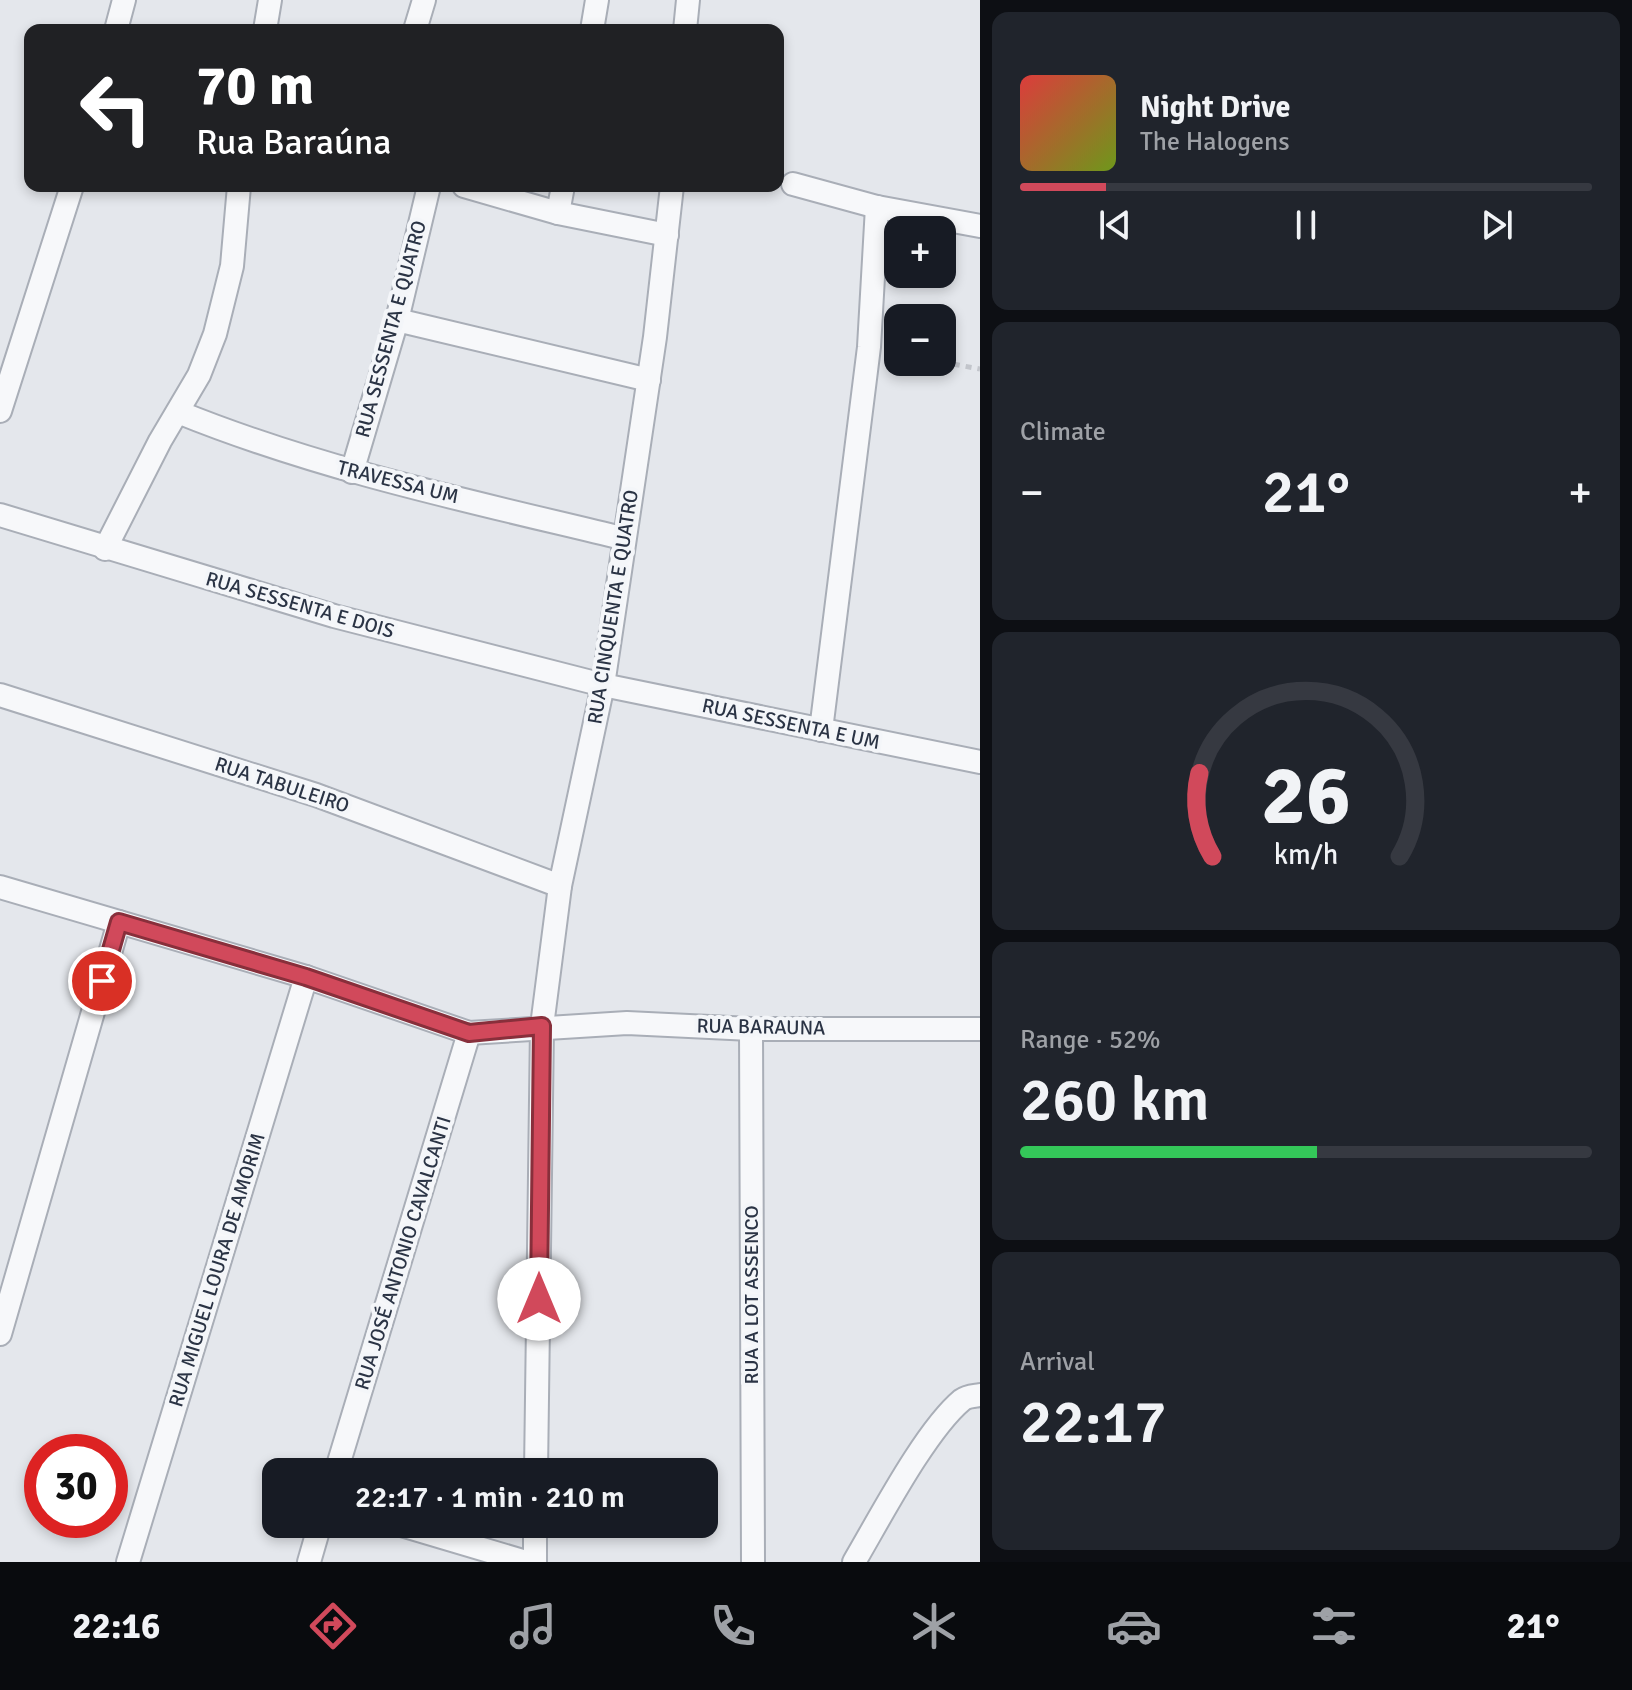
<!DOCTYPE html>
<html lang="en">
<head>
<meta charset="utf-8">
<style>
	:root { --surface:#171b24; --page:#20242c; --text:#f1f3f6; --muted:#9ea1a6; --line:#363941; --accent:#d1495b }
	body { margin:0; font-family:Signika,sans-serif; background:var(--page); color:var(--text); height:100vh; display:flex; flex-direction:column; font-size:30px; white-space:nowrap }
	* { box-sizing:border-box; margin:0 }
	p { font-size:26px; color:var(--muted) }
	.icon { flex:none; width:44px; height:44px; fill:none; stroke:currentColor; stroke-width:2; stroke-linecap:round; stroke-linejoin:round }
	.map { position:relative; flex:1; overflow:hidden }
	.details { display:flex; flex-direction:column; gap:12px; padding:12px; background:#0d0f14; width:652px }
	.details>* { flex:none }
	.hud { position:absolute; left:24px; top:24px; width:760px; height:168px; border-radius:16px; box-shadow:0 4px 12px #0003; background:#202124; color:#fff; overflow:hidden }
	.buttons { position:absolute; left:884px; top:216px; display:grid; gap:16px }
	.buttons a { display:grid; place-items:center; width:72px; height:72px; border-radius:16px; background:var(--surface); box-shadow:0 4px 12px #0003; font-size:40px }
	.speed { position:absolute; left:24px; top:1434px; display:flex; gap:16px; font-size:40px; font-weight:700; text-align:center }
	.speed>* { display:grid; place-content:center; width:104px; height:104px; border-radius:50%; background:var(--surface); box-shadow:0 4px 12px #0003; line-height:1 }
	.speed .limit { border:12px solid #d22; background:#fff; color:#111 }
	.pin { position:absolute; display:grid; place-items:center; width:68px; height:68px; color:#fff; margin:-34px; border:4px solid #fff; border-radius:50%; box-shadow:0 2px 8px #0007 }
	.me { position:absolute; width:88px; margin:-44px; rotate:0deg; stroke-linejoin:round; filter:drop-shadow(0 0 6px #0008) }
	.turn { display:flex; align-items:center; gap:28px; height:168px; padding:0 40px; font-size:36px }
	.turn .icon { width:104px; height:104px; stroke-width:2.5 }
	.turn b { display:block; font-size:56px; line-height:68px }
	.big { font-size:60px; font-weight:600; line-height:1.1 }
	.details .widget { flex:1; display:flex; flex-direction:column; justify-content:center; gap:12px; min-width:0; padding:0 28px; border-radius:16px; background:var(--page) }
	.details .dial { align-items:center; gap:0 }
	.dial svg { height:208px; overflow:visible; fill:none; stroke:var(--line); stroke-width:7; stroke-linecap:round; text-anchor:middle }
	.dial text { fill:var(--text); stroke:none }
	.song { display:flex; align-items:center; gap:24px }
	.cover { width:96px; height:96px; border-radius:12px; background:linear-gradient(135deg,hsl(0 70% 55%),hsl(80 70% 35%)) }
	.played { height:8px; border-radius:4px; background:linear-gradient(90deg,var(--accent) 15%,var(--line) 15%) }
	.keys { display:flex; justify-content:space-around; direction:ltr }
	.heat { display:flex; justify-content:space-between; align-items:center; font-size:44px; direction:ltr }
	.charge { height:12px; border-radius:6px; background:linear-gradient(90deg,#34c759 52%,var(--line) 0) }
	.trip { position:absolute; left:262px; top:1458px; width:456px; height:80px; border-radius:16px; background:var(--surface); box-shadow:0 4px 12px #0003; font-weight:600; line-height:80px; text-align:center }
	.menu { display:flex; height:128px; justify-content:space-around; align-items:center; background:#090b0e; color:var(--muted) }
	.menu .icon { width:56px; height:56px }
	.menu .active { color:var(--accent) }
	.menu b { font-size:36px; color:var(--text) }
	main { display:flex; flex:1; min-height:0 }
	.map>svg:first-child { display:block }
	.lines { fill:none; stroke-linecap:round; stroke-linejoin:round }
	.minor-casing { stroke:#a9aeb7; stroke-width:26 }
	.path { stroke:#c2c5cb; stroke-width:5; stroke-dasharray:6 6; stroke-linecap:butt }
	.minor { stroke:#f7f8fa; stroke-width:22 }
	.route-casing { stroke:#882f3b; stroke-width:20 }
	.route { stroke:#d1495b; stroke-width:14 }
	.labels { text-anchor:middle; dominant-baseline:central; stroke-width:8; stroke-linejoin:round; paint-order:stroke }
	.street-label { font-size:20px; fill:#2b3445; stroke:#f4f6f9 }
</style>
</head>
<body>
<main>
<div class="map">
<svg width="980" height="1562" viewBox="0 0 980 1562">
	<rect width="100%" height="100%" fill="#e4e7ec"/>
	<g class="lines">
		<defs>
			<g id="minor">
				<path d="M116,30L124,0"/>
				<path d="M265,30L270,0"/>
				<path d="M415,30L424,0"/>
				<path d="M592,30L597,0"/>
				<path d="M685,30L688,0"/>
				<path d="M793,184L877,207L980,226"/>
				<path d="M464,186L558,213L667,235"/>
				<path d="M558,213L563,186"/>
				<path d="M397,320L649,380"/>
				<path d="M0,411L72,186"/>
				<path d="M178,412C321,470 473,502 622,538"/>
				<path d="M352,472L397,320L429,186"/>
				<path d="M0,515L334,616L603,685L980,762"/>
				<path d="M105,549L160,441L199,375L215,334L232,266L239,186"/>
				<path d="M0,695L316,795L560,886"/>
				<path d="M821,730L869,347L877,207"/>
				<path d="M0,887L306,977L469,1033L627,1023L751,1029H980"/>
				<path d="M751,1029L753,1562"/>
				<path d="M0,1334L119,922"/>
				<path d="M336,1472L469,1033"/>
				<path d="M536,1472L542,1026L560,886L603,685L655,337L672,186"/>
				<path d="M398,1524L526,1562"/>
				<path d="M128,1562L306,977"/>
				<path d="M309,1562L320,1524"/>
				<path d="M535,1562V1524"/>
				<path d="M854,1562C880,1518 925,1431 962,1400C967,1396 974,1396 980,1395"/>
			</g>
		</defs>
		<!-- minor casing -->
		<use href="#minor" class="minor-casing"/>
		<!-- path -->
		<path class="path" d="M942,362L980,369"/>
		<!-- minor -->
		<use href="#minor" class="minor"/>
	</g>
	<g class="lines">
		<defs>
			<path id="route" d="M102,981L119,922L306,977L469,1033L542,1026L539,1299"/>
		</defs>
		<!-- route casing -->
		<use href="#route" class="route-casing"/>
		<!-- route -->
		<use href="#route" class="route"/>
	</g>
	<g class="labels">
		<!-- street labels -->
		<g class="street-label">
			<text transform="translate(391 329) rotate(-75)">RUA SESSENTA E QUATRO</text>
			<text transform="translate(398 482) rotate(14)">TRAVESSA UM</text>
			<text transform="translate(300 605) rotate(16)">RUA SESSENTA E DOIS</text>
			<text transform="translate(613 607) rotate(-81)">RUA CINQUENTA E QUATRO</text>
			<text transform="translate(791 724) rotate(12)">RUA SESSENTA E UM</text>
			<text transform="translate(282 785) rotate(18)">RUA TABULEIRO</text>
			<text transform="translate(761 1027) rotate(1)">RUA BARAUNA</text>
			<text transform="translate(403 1253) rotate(-73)">RUA JOSÉ ANTONIO CAVALCANTI</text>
			<text transform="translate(217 1270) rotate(-73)">RUA MIGUEL LOURA DE AMORIM</text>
			<text transform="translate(751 1295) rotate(-90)">RUA A LOT ASSENCO</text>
		</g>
	</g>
</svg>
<div class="buttons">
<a>+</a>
<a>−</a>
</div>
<div class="speed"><div class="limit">30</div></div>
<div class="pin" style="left:102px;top:981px;background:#d93025"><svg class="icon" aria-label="arrive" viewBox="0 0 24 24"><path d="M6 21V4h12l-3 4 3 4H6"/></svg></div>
<svg class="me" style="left:539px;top:1299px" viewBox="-20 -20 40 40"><circle r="19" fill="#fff"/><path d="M0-13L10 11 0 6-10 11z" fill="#d1495b"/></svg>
<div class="trip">22:17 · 1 min · 210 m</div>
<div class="hud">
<div class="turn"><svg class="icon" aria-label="left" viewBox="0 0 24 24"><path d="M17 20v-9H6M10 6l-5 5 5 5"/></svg><div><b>70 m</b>Rua Baraúna</div></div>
</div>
</div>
<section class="details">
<div class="widget">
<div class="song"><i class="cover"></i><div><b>Night Drive</b><p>The Halogens</p></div></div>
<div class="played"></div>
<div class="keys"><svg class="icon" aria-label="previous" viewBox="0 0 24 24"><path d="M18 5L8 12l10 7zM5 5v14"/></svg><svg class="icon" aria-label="pause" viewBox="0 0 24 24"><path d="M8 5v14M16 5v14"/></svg><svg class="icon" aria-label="next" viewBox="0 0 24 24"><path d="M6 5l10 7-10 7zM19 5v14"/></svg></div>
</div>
<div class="widget"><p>Climate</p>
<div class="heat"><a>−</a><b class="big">21°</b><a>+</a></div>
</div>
<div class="widget dial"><svg viewBox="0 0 100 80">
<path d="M14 69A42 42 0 1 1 86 69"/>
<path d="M14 69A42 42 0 0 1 9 37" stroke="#d1495b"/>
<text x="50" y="56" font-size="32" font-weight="700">26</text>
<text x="50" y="72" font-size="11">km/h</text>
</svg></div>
<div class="widget"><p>Range · 52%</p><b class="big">260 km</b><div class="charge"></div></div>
<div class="widget"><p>Arrival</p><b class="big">22:17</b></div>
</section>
</main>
<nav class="menu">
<b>22:16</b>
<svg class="icon active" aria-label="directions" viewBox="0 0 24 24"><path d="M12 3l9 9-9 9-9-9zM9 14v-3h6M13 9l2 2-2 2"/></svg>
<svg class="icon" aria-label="music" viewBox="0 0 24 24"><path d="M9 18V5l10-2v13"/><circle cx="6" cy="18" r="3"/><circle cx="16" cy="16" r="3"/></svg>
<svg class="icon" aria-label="phone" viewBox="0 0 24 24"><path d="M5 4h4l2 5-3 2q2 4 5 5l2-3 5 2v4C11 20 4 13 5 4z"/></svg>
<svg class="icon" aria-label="climate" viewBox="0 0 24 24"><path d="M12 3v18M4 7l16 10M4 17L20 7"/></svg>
<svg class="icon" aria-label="car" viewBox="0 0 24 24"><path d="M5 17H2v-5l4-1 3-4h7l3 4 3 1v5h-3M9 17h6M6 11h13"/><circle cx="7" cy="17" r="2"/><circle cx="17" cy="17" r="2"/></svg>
<svg class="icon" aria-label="filters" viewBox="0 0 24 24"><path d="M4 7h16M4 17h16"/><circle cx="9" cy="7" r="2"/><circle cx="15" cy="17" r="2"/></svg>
<b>21°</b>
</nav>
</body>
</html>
